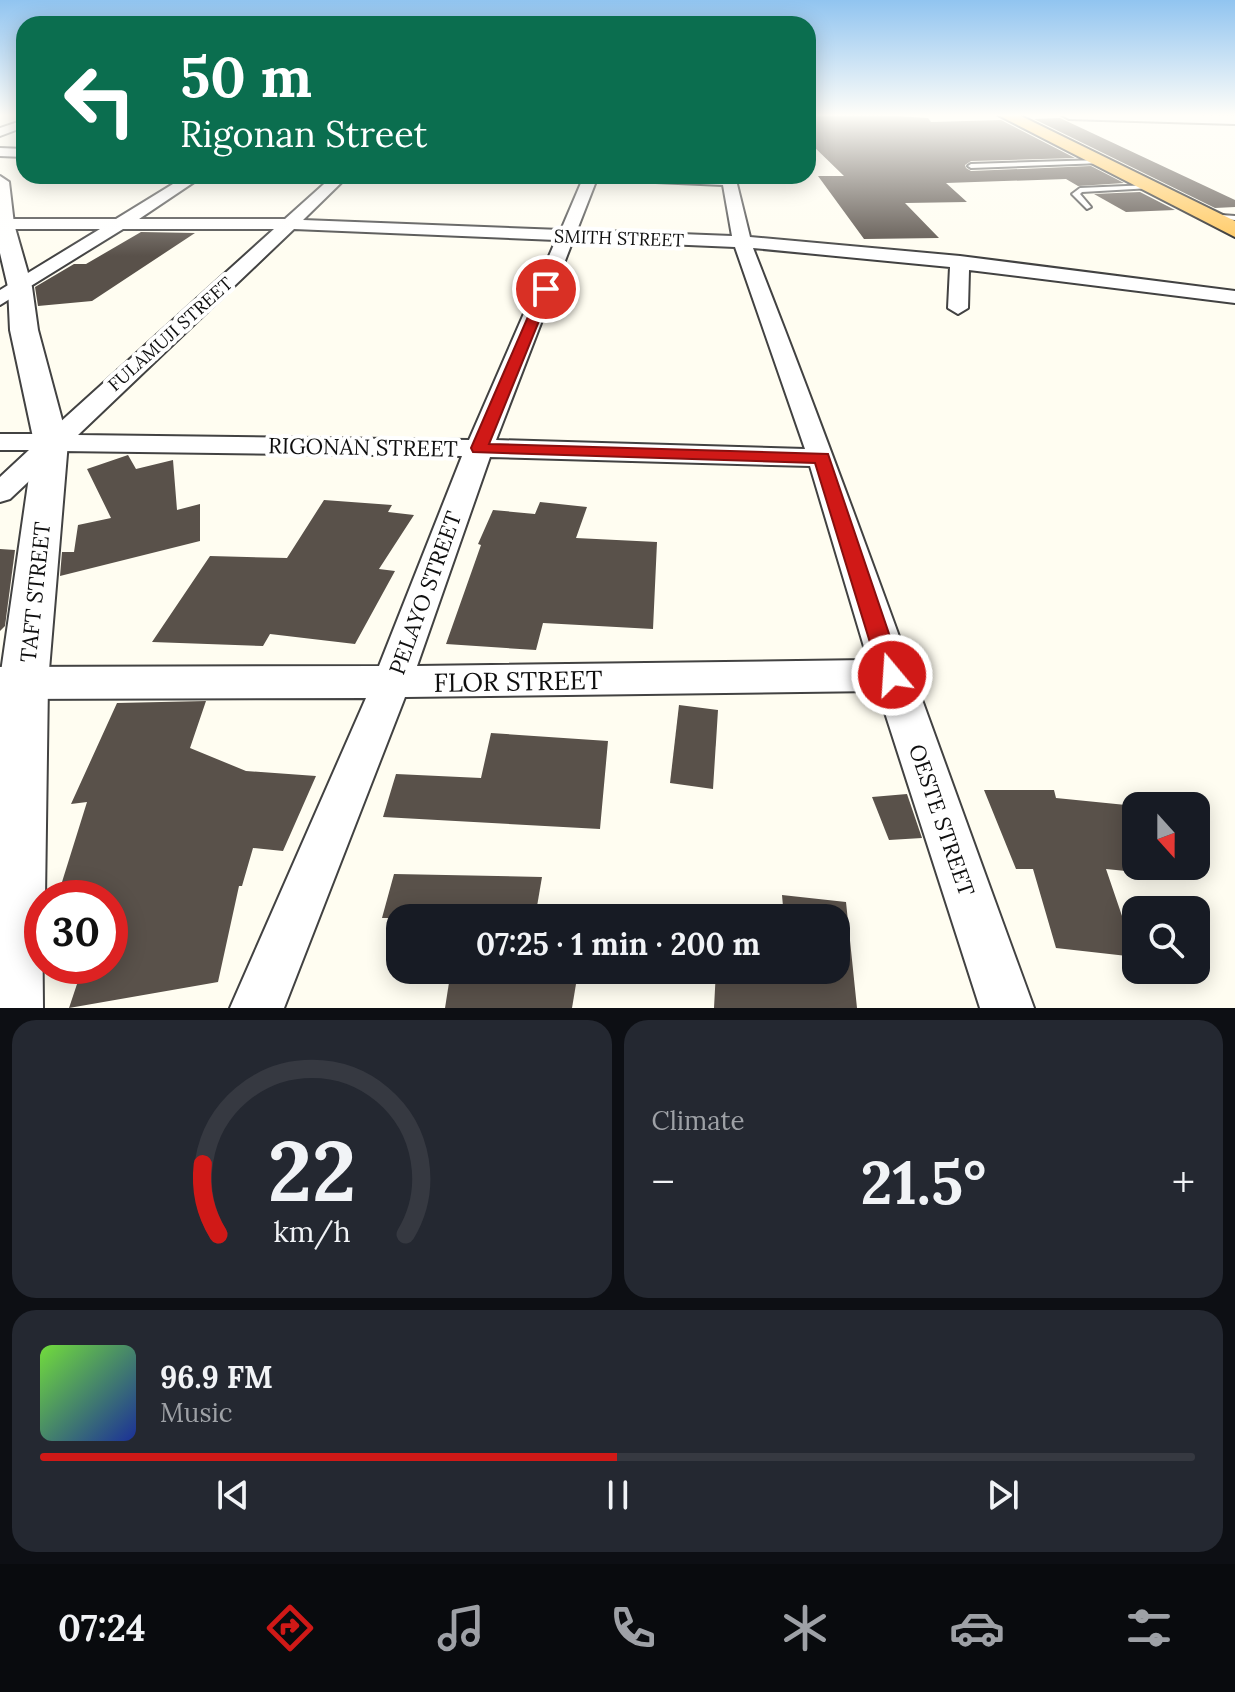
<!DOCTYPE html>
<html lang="en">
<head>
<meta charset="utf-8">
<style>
	:root { --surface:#171b24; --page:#242831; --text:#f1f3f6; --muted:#9ea1a6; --line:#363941; --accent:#d01917 }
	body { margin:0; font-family:Lora,serif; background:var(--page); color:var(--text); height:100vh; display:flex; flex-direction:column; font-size:30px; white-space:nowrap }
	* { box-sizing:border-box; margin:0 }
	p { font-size:26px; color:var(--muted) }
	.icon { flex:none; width:44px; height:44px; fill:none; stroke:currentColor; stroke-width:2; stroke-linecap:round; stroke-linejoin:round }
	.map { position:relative; height:1008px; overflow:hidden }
	.sheet { display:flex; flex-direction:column; gap:12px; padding:12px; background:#0d0f14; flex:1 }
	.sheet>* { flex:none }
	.top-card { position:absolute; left:16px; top:16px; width:800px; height:168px; border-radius:24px; box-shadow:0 4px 20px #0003; background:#0b6e4f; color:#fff; overflow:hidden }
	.needle { width:52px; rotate:159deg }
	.buttons { position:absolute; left:1122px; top:792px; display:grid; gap:16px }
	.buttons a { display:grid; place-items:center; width:88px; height:88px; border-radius:16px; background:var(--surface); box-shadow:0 4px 20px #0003; font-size:40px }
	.speed { position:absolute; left:24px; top:880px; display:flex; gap:16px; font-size:40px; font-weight:700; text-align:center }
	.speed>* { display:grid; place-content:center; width:104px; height:104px; border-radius:50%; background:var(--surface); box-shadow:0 4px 20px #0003; line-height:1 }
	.speed .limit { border:12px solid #d22; background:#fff; color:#111 }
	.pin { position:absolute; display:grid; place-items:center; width:68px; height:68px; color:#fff; margin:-34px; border:4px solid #fff; border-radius:50%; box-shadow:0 2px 8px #0007 }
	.me { position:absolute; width:88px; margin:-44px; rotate:342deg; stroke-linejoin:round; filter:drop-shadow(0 0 6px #0008) }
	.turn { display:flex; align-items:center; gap:28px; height:168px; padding:0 32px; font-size:36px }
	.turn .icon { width:104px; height:104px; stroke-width:2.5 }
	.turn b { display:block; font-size:56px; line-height:68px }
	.big { font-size:60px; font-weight:700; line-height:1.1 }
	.sheet .card { flex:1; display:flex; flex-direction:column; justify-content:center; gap:12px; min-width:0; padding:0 28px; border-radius:24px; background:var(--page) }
	.sheet .dial { align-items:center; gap:0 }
	.dial svg { height:208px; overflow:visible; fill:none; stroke:var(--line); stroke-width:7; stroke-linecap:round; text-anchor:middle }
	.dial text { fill:var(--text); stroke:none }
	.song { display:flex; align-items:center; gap:24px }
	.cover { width:96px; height:96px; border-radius:12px; background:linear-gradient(135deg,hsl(100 70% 55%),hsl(230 70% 35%)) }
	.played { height:8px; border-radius:4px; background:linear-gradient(90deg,var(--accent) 50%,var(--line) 50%) }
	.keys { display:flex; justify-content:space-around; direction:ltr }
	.heat { display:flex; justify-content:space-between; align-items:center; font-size:44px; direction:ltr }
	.sheet .tiles { flex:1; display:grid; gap:12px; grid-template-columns:1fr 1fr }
	.card:last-child { grid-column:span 2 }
	.trip { position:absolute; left:386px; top:904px; width:464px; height:80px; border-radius:24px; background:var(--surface); box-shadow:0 4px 20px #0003; font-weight:700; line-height:80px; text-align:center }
	.tabs { display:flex; height:128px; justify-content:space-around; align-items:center; background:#090b0e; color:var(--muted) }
	.tabs .icon { width:56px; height:56px }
	.tabs .active { color:var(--accent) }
	.tabs b { font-size:36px; color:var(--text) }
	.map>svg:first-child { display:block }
	.building { fill:#59514a }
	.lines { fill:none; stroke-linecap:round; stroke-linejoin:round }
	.service-casing { stroke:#424242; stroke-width:4 }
	.minor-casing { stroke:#424242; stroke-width:4 }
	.tertiary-casing { stroke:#424242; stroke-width:4 }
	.trunk-casing { stroke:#202020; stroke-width:4 }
	.service { fill:#fff; fill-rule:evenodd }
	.minor { fill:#fff; fill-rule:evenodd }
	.tertiary { fill:#fff; fill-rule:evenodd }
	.trunk { fill:#ffc658; fill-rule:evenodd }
	.route { fill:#d01917; stroke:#87100f; stroke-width:2 }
	.labels { text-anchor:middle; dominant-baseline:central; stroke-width:8; stroke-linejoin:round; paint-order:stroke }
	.far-street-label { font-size:18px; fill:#0f0f0f; stroke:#fff }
	.street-label { font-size:22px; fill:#0f0f0f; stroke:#fff }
	.near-street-label { font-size:26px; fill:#0f0f0f; stroke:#fff }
</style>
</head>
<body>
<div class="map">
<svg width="1235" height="1008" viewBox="0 0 1235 1008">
	<rect width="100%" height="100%" fill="#fffdf1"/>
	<!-- building -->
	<g class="building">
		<path d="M808,115H882L928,118L931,122L1001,120L1075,158L971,161L965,165L966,168L971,171L1091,166L1124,183L1078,186L1066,179L946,183L967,202L905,203L939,238L864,239L818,176H844L808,141Z"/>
		<path d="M1060,118L1235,200V207L1215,208L1034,119Z"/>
		<path d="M1140,192L1175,210L1126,212L1094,194Z"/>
		<path d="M141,232L195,233L92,301L38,306L35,287L74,264H86Z"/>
		<path d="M128,455L136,469L173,460L177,510L200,504V541L60,576L62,552H74L78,525L111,518L87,469Z"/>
		<path d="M324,500L392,505L388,512L414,515L379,569L395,571L355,644L270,634L263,646L152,642L210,556L287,558Z"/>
		<path d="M540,502L587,507L576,538L657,542L653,629L543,623L536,650L446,644L481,545L478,544L493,510L535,514Z"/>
		<path d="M0,549L15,550L5,626L0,631Z"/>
		<path d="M206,701L190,748L246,771L316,776L283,851L253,848L242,886H239L218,982L69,1008L83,966H110V898H57L87,802L71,804L117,703Z"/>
		<path d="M679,705L718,710L713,789L670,783Z"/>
		<path d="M491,733L608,741L600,829L383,817L396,774L481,778Z"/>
		<path d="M984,790H1054L1056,798L1136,806V872L1106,869L1136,957L1056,948L1033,869H1016Z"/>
		<path d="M907,794L922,838L889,840L872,797Z"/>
		<path d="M394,874L542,877L535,918H382Z"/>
		<path d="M782,895L846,902L857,1008H714L716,970H836V918H784Z"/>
		<path d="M451,970H521L577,978L572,1008H445Z"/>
	</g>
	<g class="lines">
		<defs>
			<g id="service">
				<path d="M1100,160L1102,163L971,168L968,166L971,164Z"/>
				<path d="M1149,185L1151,188L1082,192L1080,194L1091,207L1087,209L1072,194L1080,188Z"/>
				<path d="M1208,214L1235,216V220L1211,218H1208Z"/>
			</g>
			<g id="minor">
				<path d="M24,120V127L0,136V128Z"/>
				<path d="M0,148L24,149V157L0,156Z"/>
				<path d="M186,176H203L139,219H285L333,176H348L303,220L561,230L584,176H598L577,230L732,236L723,185L611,180L604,176H735L750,237L960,256L1235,291V303L969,270L968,308L958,314L948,308L950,267L753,248C852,499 941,755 1034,1008H980L878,691L405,697L284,1008H230L366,698L0,699V667L379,666L462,456L61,451L10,499L0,502V477L29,450H0V434H47L274,229H123L0,305V290L100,229H0V219H116ZM294,229L556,240L469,440L78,435ZM573,240L735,247L805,449L496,440ZM490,457L810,466L868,660L417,666Z"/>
			</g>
			<g id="tertiary">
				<path d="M1062,115L1235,116V124L1069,119Z"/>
				<path d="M0,176L9,182L14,224L32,287L38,330L68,442L48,682L45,898H42L43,1008H0V679L34,442L10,330L8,287L0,253Z"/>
			</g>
			<path id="trunk" d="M998,115H1019L1235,221V237Z"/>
		</defs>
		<!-- service casing -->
		<use href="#service" class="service-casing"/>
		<!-- minor casing -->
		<use href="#minor" class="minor-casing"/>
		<!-- tertiary casing -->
		<use href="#tertiary" class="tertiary-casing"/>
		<!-- trunk casing -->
		<use href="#trunk" class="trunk-casing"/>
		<!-- service -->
		<use href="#service" class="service"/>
		<!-- minor -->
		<use href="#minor" class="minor"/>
		<!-- tertiary -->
		<use href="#tertiary" class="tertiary"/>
		<!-- trunk -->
		<use href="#trunk" class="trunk"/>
	</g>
	<!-- sky -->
	<linearGradient id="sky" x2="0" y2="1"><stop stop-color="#91c4f0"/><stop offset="0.45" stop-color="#fffef9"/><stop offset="1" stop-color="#fffef9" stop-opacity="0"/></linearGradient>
	<rect width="1235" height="256" fill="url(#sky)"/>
	<!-- route -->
	<path class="route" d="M546,286L552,289L489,444L828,454L903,675L900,682L892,685L884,682L880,675L815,463L473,452L471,448L540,289Z"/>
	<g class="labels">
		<!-- far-street labels -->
		<g class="far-street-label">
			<text transform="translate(619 238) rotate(2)">SMITH STREET</text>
			<text transform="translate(170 334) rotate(-42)">FULAMUJI STREET</text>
		</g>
		<!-- street labels -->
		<g class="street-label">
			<text transform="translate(363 447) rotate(1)">RIGONAN STREET</text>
			<text transform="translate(35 592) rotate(-84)">TAFT STREET</text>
			<text transform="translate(425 593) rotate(-70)">PELAYO STREET</text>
			<text transform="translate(942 820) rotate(71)">OESTE STREET</text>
		</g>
		<!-- near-street labels -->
		<g class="near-street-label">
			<text transform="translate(518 681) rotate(-1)">FLOR STREET</text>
		</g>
	</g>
</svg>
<div class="buttons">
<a><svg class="needle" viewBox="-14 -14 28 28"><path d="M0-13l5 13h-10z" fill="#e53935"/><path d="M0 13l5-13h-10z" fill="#9ea1a6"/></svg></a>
<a><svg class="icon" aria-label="search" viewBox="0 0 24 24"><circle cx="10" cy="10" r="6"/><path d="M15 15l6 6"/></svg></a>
</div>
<div class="speed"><div class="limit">30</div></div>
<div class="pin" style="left:546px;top:289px;background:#d93025"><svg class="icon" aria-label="arrive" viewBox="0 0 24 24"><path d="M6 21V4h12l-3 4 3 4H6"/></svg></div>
<svg class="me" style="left:892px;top:675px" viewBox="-20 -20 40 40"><circle r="17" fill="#d01917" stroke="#fff" stroke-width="3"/><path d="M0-11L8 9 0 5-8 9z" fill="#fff"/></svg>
<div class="trip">07:25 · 1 min · 200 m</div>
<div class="top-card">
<div class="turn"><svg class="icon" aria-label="left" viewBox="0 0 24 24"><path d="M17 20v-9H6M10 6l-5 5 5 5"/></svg><div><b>50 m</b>Rigonan Street</div></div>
</div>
</div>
<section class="sheet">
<div class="tiles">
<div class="card dial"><svg viewBox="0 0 100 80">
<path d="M14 69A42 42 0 1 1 86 69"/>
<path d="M14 69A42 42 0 0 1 8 42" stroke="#d01917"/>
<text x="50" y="56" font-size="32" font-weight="700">22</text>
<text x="50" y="72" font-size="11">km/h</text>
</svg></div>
<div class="card"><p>Climate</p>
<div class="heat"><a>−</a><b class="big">21.5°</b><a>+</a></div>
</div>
<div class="card">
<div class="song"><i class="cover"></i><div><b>96.9 FM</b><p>Music</p></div></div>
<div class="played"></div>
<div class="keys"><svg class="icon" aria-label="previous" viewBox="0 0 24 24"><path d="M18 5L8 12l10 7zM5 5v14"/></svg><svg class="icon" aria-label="pause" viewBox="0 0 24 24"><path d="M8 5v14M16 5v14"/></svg><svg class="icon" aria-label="next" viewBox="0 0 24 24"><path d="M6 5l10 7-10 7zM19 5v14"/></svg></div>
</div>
</div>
</section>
<nav class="tabs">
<b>07:24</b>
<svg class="icon active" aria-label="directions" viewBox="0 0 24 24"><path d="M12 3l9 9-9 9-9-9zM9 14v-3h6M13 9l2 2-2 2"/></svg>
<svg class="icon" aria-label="music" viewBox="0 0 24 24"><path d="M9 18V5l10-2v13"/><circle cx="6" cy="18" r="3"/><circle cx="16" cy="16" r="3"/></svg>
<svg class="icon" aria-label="phone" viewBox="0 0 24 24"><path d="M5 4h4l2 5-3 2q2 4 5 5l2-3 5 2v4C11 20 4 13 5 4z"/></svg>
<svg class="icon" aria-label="climate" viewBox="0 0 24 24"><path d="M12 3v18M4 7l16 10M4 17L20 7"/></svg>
<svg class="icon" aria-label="car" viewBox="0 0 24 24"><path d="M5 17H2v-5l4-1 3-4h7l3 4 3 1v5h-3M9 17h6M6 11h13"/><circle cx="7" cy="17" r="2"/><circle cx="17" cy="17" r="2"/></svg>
<svg class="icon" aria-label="filters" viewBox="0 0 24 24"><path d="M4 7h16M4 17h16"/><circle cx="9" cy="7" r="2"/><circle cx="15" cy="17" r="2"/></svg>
</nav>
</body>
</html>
